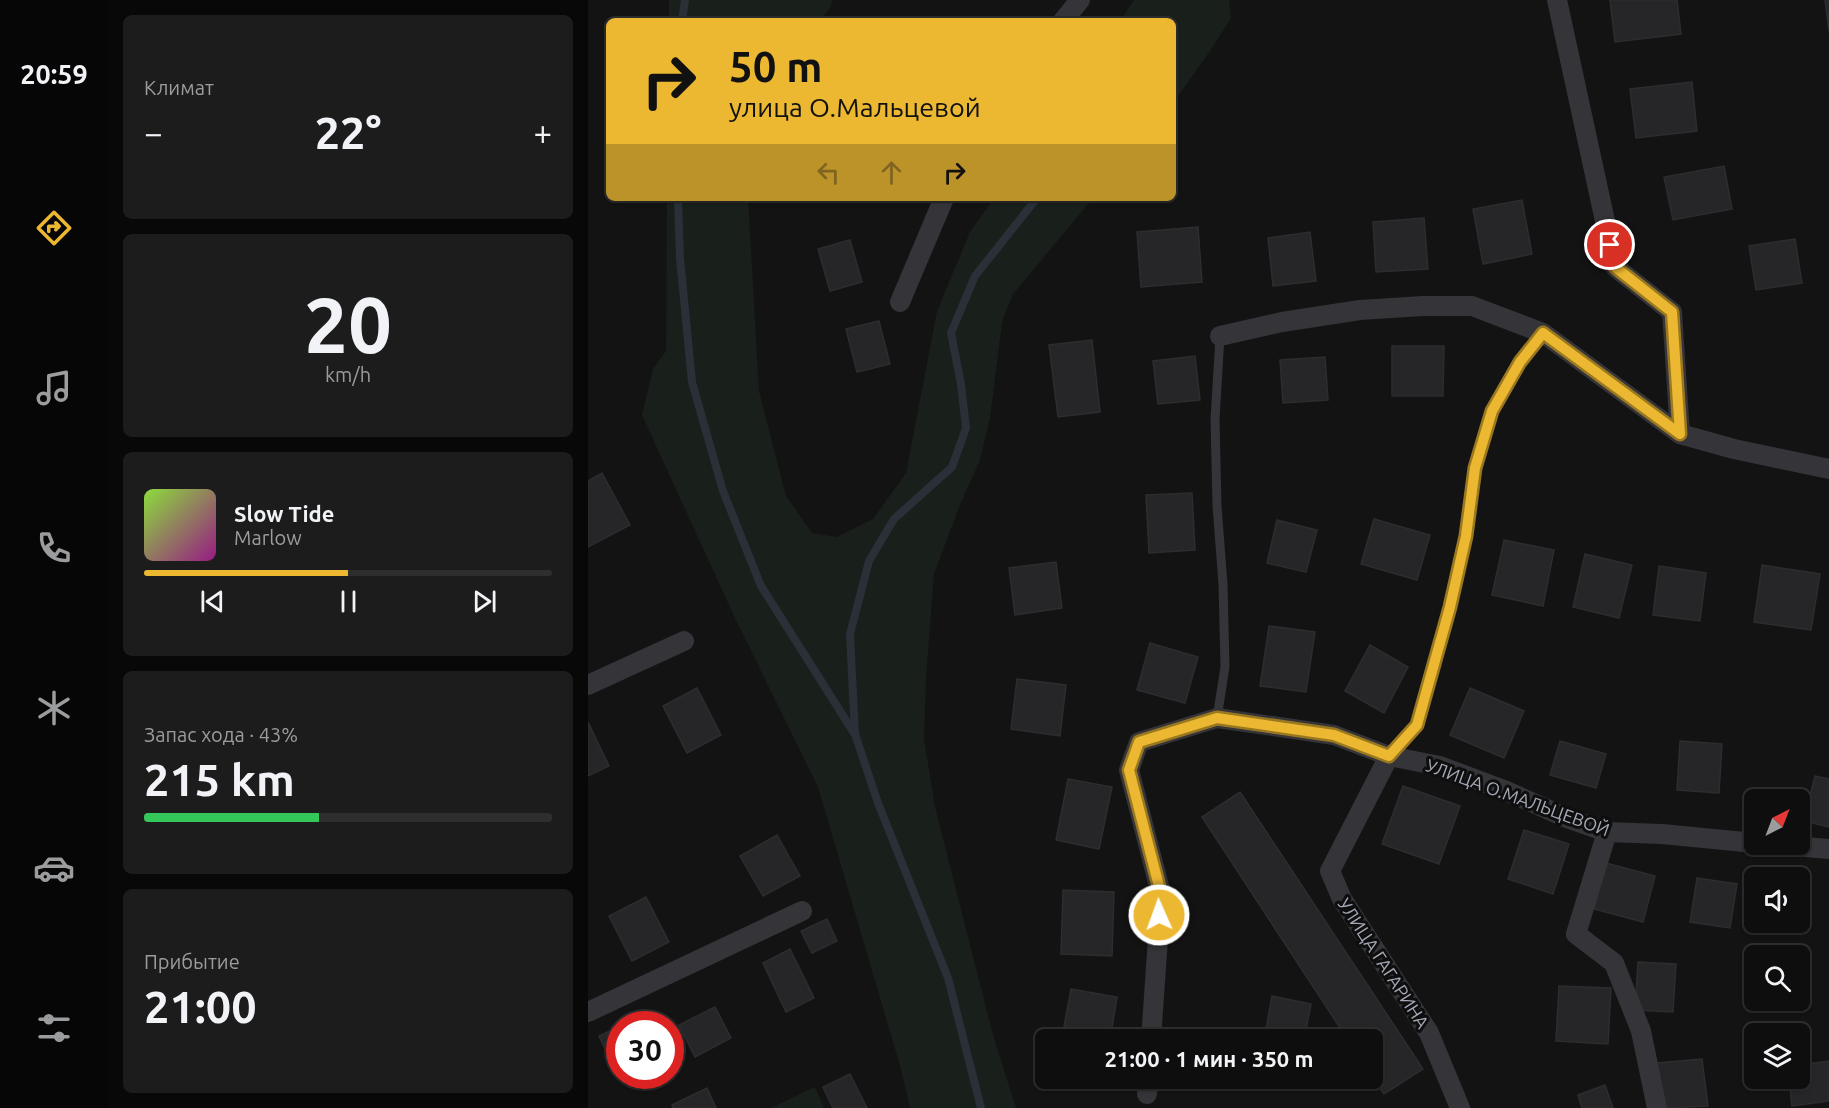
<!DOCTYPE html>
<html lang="ru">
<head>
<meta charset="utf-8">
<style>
	:root { --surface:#0e0e0f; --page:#1c1c1d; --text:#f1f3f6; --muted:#9b9c9e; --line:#2e2e2f; --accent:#ecb832 }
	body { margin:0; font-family:Ubuntu,sans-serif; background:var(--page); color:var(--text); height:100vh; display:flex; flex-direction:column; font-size:22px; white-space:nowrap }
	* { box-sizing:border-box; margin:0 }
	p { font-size:20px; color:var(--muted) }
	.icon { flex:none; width:33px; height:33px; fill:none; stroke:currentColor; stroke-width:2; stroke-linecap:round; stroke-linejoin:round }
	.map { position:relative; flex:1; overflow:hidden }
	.side { display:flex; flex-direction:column; gap:15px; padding:15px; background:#080808; width:480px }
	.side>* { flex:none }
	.guide { position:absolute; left:18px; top:18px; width:570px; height:183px; border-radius:9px; box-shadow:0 2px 4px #0004,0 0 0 2px var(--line); background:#ecb832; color:#111; overflow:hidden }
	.needle { width:39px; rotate:42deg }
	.buttons { position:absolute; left:1156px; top:789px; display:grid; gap:12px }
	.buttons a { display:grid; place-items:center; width:66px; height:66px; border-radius:9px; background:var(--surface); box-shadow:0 2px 4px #0004,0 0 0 2px var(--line); font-size:30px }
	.speed { position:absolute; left:18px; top:1011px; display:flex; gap:12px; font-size:30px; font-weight:700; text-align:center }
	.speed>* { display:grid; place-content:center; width:78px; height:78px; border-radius:50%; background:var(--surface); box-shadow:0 2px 4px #0004,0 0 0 2px var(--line); line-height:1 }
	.speed .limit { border:9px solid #d22; background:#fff; color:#111 }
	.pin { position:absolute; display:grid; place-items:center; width:51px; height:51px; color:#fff; margin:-26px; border:3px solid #fff; border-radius:50%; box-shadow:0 2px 6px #0007 }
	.me { position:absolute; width:66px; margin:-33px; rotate:358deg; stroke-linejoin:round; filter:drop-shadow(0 0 4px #0008) }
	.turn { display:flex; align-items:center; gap:21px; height:126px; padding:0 24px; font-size:27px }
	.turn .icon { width:78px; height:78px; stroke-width:2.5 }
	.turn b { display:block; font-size:42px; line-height:51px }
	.lanes { display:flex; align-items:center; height:57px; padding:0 24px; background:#0003; justify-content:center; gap:30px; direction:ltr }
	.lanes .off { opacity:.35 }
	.big { font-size:45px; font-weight:600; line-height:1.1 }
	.side .card { flex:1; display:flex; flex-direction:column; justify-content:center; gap:9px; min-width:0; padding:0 21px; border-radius:9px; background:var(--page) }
	.side .dial { align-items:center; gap:0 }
	.dial b { font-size:78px; line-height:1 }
	.song { display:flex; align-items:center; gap:18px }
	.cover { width:72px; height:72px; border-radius:9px; background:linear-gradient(135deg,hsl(90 70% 55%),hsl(310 70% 35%)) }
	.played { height:6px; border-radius:3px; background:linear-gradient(90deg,var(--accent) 50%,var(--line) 50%) }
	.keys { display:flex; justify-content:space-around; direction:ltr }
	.heat { display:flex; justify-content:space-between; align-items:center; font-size:33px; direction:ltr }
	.charge { height:9px; border-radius:4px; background:linear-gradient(90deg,#34c759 43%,var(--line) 0) }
	.trip { position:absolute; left:447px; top:1029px; width:348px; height:60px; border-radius:9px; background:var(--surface); box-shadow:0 2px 4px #0004,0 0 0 2px var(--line); font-weight:600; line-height:60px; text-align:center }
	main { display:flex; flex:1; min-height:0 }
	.dock { display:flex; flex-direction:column; width:108px; justify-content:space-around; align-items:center; background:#060606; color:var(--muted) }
	.dock .icon { width:42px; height:42px }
	.dock .current { color:var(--accent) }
	.dock b { font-size:27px; color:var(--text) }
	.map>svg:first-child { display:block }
	.green { fill:#191f1a }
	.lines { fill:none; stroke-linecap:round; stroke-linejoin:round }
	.stream { stroke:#293037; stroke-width:8 }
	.building { fill:#262628; stroke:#2d2d30; stroke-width:1.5 }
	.lane { stroke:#343439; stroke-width:9 }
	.street { stroke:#343439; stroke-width:20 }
	.route-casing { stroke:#997820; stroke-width:15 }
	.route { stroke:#ecb832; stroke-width:10 }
	.labels { text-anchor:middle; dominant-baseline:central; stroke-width:6; stroke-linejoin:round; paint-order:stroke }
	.street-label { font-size:18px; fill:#a4a8b4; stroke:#0e0e0f }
</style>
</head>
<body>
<main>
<nav class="dock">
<b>20:59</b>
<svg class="icon current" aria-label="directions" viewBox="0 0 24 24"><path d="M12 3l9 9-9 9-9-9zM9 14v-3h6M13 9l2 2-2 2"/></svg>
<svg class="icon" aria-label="music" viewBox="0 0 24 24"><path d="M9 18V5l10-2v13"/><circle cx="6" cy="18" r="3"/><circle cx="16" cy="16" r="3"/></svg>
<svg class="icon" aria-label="phone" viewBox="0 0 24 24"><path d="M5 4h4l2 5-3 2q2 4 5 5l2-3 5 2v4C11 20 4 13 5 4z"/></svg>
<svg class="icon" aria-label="climate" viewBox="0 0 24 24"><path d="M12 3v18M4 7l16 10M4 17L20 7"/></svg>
<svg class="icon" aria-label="car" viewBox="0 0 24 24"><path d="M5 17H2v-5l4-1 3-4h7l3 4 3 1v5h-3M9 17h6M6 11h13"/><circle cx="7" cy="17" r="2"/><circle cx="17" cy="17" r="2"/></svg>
<svg class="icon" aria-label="filters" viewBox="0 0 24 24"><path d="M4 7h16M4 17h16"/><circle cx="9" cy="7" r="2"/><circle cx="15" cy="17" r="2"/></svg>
</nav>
<section class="side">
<div class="card"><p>Климат</p>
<div class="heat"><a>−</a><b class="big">22°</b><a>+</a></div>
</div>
<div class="card dial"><b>20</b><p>km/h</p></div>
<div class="card">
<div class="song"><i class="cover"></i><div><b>Slow Tide</b><p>Marlow</p></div></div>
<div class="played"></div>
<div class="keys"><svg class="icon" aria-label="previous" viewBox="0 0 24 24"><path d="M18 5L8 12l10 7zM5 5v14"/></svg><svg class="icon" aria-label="pause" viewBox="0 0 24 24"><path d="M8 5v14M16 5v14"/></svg><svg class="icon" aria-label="next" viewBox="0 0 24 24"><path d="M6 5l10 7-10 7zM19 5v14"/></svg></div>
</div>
<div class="card"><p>Запас хода · 43%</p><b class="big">215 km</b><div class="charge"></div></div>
<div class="card"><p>Прибытие</p><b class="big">21:00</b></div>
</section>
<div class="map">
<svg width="1241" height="1108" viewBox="0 0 1241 1108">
	<rect width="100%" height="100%" fill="#131314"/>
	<!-- green -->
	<g class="green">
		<path d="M81,0H245L242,8L231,21H81Z"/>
		<path d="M546,0H641L643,18L622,51L585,103V21H532Z"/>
		<path d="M79,198H160L171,391L198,496L224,533L249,537L285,519L318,473L349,311L382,232L406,198H505L425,294L414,322L402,418L392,460L371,507L346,574L338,678L336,739L347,807L405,1035L428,1108H322L313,1069L230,787L146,616L54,415L65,369L78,351Z"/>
		<path d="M227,1087L236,1108H183Z"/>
	</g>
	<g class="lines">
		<!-- stream -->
		<g class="stream">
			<path d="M94,21L97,0"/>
			<path d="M90,198L92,258L104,382L135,491L173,586L266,733"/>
			<path d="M393,1108L360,978L290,803L267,734L262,634L281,561L306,519L364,467L378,428L373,384L363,333L387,276L449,198"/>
		</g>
	</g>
	<!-- building -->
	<g class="building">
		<path d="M1022,0H1089L1093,34L1027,42Z"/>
		<path d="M1237,0H1241V31Z"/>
		<path d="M1104,82L1109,131L1048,138L1042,89Z"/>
		<path d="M1136,166L1144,209L1085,220L1076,177Z"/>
		<path d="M934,200L944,254L895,264L885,209Z"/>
		<path d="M836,218L840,269L788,272L785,222Z"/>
		<path d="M610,227L614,282L553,287L549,232Z"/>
		<path d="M722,232L728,281L685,286L680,238Z"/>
		<path d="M1207,239L1214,283L1168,290L1161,246Z"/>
		<path d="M262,240L274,282L242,291L230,249Z"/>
		<path d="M291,321L302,364L269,372L258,329Z"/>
		<path d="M504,340L512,412L470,417L461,345Z"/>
		<path d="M804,346H856L855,396H804Z"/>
		<path d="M607,356L612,400L570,404L565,361Z"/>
		<path d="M737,357L740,400L695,403L692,360Z"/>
		<path d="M14,473L42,525L0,547V481Z"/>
		<path d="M604,493L607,550L561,553L558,495Z"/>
		<path d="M786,519L842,535L829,580L773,564Z"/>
		<path d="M689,520L729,530L718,572L679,563Z"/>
		<path d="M916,540L966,550L955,606L904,595Z"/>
		<path d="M997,554L1044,565L1031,618L985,607Z"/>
		<path d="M468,562L474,608L427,615L421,568Z"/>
		<path d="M1174,565L1232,574L1223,630L1166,622Z"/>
		<path d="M1071,566L1118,573L1112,621L1065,615Z"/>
		<path d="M681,626L727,632L718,692L672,686Z"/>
		<path d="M562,643L610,657L597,703L549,690Z"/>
		<path d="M782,645L820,667L796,713L757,691Z"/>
		<path d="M429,679L478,685L472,736L423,729Z"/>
		<path d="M109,688L133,735L99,753L75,706Z"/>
		<path d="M882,688L936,711L916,758L862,735Z"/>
		<path d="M0,722L21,766L0,776Z"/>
		<path d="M972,741L1018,754L1008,788L962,775Z"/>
		<path d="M1092,741L1134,744L1131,793L1089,790Z"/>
		<path d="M1227,776L1241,779V827L1216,821Z"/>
		<path d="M480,779L524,787L511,849L468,840Z"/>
		<path d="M815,786L872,806L851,864L794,844Z"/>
		<path d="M652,792L835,1069L796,1094L784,1077V1040H760L614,817Z"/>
		<path d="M936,830L981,844L965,894L920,879Z"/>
		<path d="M189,835L212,876L175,896L152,856Z"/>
		<path d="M1018,863L1067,876L1055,922L1006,909Z"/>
		<path d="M1109,878L1149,884L1142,928L1102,922Z"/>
		<path d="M475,890L526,892L524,956L473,954Z"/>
		<path d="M58,897L81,942L44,961L21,916Z"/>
		<path d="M239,919L249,941L224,953L213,931Z"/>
		<path d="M202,949L226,998L198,1012L175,963Z"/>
		<path d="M1050,962L1088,964L1085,1012L1047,1010Z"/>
		<path d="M971,986L1023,988L1020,1044L968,1041Z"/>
		<path d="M483,989L529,997L522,1040H486L474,1037Z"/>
		<path d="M684,996L723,1004L716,1040H676Z"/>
		<path d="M127,1007L143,1038L107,1057L91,1025Z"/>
		<path d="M32,1026V1050L20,1055L11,1036Z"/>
		<path d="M1114,1059L1120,1106L1074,1108L1069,1063Z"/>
		<path d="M1241,1061V1101L1204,1106L1201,1078H1212V1065Z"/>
		<path d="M262,1074L279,1108H245L235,1087Z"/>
		<path d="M1017,1085L1025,1108H994L990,1095Z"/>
		<path d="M119,1088L128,1108H85L84,1105Z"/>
	</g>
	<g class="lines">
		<!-- lane -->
		<g class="lane">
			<path d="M629,718L637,667L635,584L629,506L627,419L632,336"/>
			<path d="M801,756L829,725L862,607L878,536L887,468L904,411L932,362L955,333"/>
		</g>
		<!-- street -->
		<g class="street">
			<path d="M969,0L1027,267L1084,312L1092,434"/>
			<path d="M475,21L492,0"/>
			<path d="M312,302L356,198"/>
			<path d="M632,336L694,322L772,310L835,306H884L955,333L1092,434L1146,449L1241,469"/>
			<path d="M0,685L96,641"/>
			<path d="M801,756L742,871L754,899L841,1033L872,1108"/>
			<path d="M1019,832L988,934L1026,963L1053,1031L1069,1108"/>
			<path d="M1182,844L1241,849"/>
			<path d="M0,1012L214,911"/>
			<path d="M563,1040L573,894L541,770L551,742L629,718L746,735L801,756L852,766L916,790L979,818L1019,832L1074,834L1167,843"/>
			<path d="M559,1094L560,1078"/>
		</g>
	</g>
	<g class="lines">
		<defs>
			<path id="route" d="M571,915L573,894L541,770L551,742L629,718L746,735L801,756L829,725L862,607L878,536L887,468L904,411L932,362L955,333L1092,434L1084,312L1027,267L1022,245"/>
		</defs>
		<!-- route casing -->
		<use href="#route" class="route-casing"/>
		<!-- route -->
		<use href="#route" class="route"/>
	</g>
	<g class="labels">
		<!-- street labels -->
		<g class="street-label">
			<text transform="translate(930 797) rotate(20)">УЛИЦА О.МАЛЬЦЕВОЙ</text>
			<text transform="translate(796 963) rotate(57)">УЛИЦА ГАГАРИНА</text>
		</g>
	</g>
</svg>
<div class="buttons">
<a><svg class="needle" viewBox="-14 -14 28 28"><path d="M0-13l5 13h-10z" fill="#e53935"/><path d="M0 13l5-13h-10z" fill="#9b9c9e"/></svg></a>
<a><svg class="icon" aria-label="sound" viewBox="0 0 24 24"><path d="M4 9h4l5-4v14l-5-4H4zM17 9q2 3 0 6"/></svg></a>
<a><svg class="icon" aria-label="search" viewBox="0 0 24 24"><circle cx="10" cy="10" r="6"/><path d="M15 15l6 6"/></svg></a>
<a><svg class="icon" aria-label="layers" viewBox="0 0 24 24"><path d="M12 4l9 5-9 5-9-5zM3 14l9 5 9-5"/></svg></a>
</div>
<div class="speed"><div class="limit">30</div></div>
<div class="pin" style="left:1022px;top:245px;background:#d93025"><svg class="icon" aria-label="arrive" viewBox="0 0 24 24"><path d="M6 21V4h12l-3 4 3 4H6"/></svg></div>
<svg class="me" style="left:571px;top:915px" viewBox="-20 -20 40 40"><circle r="17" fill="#ecb832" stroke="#fff" stroke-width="3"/><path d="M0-11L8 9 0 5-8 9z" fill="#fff"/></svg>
<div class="trip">21:00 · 1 мин · 350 m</div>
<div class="guide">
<div class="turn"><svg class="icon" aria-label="right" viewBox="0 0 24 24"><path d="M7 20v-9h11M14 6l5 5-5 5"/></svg><div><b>50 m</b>улица О.Мальцевой</div></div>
<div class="lanes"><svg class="icon off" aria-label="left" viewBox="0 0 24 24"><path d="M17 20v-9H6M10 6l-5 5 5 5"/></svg><svg class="icon off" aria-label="ahead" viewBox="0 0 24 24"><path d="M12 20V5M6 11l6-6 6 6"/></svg><svg class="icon" aria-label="right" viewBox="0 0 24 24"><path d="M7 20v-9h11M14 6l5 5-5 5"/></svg></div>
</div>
</div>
</main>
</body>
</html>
